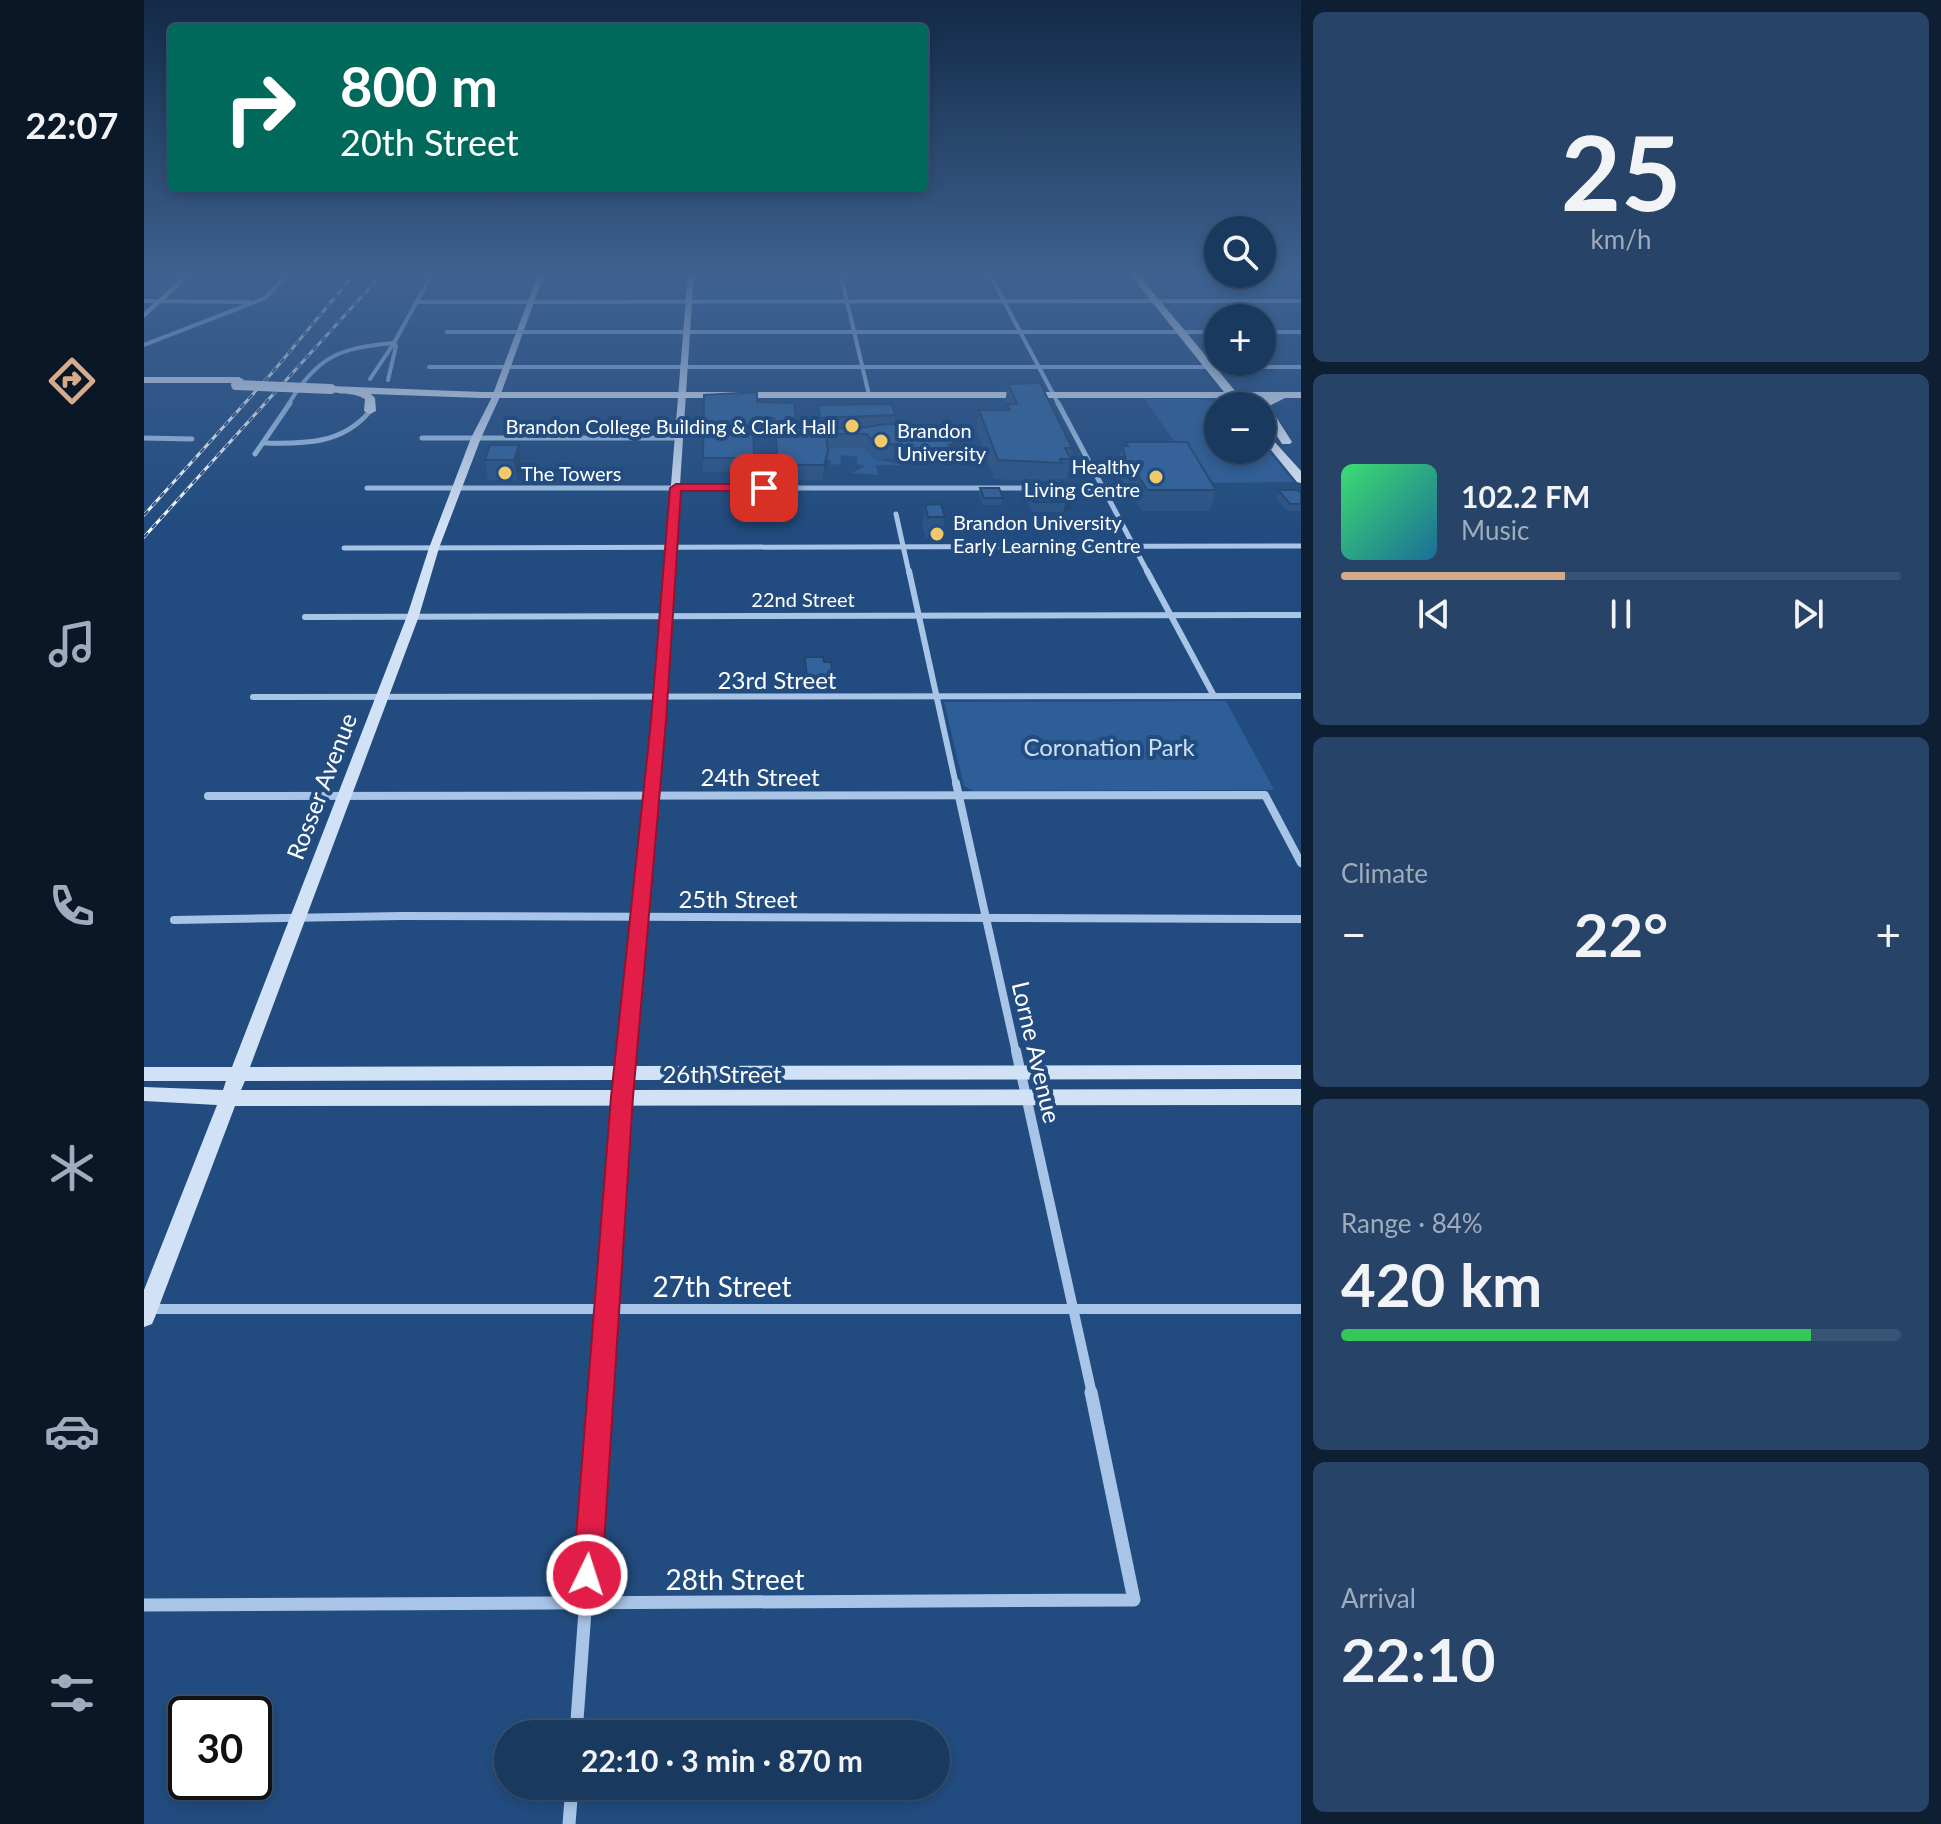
<!DOCTYPE html>
<html lang="en">
<head>
<meta charset="utf-8">
<style>
	:root { --surface:#1a395f; --page:#274468; --text:#f1f3f6; --muted:#9facbd; --line:#385374; --accent:#d6ab8b }
	body { margin:0; font-family:Lato,sans-serif; background:var(--page); color:var(--text); height:100vh; display:flex; flex-direction:column; font-size:30px; white-space:nowrap }
	* { box-sizing:border-box; margin:0 }
	p { font-size:26px; color:var(--muted) }
	.icon { flex:none; width:44px; height:44px; fill:none; stroke:currentColor; stroke-width:2; stroke-linecap:round; stroke-linejoin:round }
	.map { position:relative; flex:1; overflow:hidden }
	.sheet { display:flex; flex-direction:column; gap:12px; padding:12px; background:#0e1f34; width:640px }
	.sheet>* { flex:none }
	.top-card { position:absolute; left:24px; top:24px; width:760px; height:168px; border-radius:8px; box-shadow:0 4px 12px #0003,0 0 0 2px var(--line); background:#00695c; color:#fff; overflow:hidden }
	.tools { position:absolute; left:1060px; top:216px; display:grid; gap:16px }
	.tools a { display:grid; place-items:center; width:72px; height:72px; border-radius:50%; background:var(--surface); box-shadow:0 4px 12px #0003,0 0 0 2px var(--line); font-size:40px }
	.speed { position:absolute; left:24px; top:1696px; display:flex; gap:16px; font-size:40px; font-weight:700; text-align:center }
	.speed>* { display:grid; place-content:center; width:104px; height:104px; border-radius:50%; background:var(--surface); box-shadow:0 4px 12px #0003,0 0 0 2px var(--line); line-height:1 }
	.speed .limit { border:4px solid #111; border-radius:12px; background:#fff; color:#111 }
	.pin { position:absolute; display:grid; place-items:center; width:68px; height:68px; color:#fff; margin:-34px; border-radius:16px; box-shadow:0 4px 12px #0006 }
	.me { position:absolute; width:88px; margin:-44px; rotate:4deg; stroke-linejoin:round; filter:drop-shadow(0 0 6px #0008) }
	.turn { display:flex; align-items:center; gap:28px; height:168px; padding:0 40px; font-size:36px }
	.turn .icon { width:104px; height:104px; stroke-width:2.5 }
	.turn b { display:block; font-size:56px; line-height:68px }
	.big { font-size:60px; font-weight:700; line-height:1.1 }
	.sheet .card { flex:1; display:flex; flex-direction:column; justify-content:center; gap:12px; min-width:0; padding:0 28px; border-radius:12px; background:var(--page) }
	.sheet .dial { align-items:center; gap:0 }
	.dial b { font-size:104px; line-height:1 }
	.song { display:flex; align-items:center; gap:24px }
	.cover { width:96px; height:96px; border-radius:12px; background:linear-gradient(135deg,hsl(140 70% 55%),hsl(200 70% 35%)) }
	.played { height:8px; border-radius:4px; background:linear-gradient(90deg,var(--accent) 40%,var(--line) 40%) }
	.keys { display:flex; justify-content:space-around; direction:ltr }
	.heat { display:flex; justify-content:space-between; align-items:center; font-size:44px; direction:ltr }
	.charge { height:12px; border-radius:6px; background:linear-gradient(90deg,#34c759 84%,var(--line) 0) }
	.trip { position:absolute; left:350px; top:1720px; width:456px; height:80px; border-radius:40px; background:var(--surface); box-shadow:0 4px 12px #0003,0 0 0 2px var(--line); font-weight:700; line-height:80px; text-align:center }
	main { display:flex; flex:1; min-height:0 }
	.menu { display:flex; flex-direction:column; width:144px; justify-content:space-around; align-items:center; background:#0a1726; color:var(--muted) }
	.menu .icon { width:56px; height:56px }
	.menu .current { color:var(--accent) }
	.menu b { font-size:36px; color:var(--text) }
	.map>svg:first-child { display:block }
	.green { fill:#2d5e97 }
	.lines { fill:none; stroke-linecap:round; stroke-linejoin:round }
	.street-far5 { stroke:#a8c5e7; stroke-width:4 }
	.street-far4 { stroke:#a8c5e7; stroke-width:5 }
	.street-far3 { stroke:#a8c5e7; stroke-width:6 }
	.street-far2 { stroke:#a8c5e7; stroke-width:8 }
	.street-far1 { stroke:#a8c5e7; stroke-width:10 }
	.street { stroke:#a8c5e7; stroke-width:13 }
	.secondary { fill:#d2e2f6; fill-rule:evenodd }
	.primary { fill:#e9f1fd; fill-rule:evenodd }
	.rail-casing { stroke:#fff; stroke-width:3 }
	.rail { stroke:#224c7f; stroke-width:2; stroke-dasharray:6; stroke-linecap:butt }
	.primary-bridge { stroke:#e9f1fd; stroke-width:10 }
	.wall { fill:#2b5586 }
	.shaded-wall { fill:#23456d }
	.building { fill:#32639c; stroke:#23456d; stroke-width:2 }
	.route { fill:#e11d48; stroke:#92132f; stroke-width:2 }
	.poi-dot { fill:#f2c96a; stroke:#224c7f; stroke-width:3 }
	.labels { text-anchor:middle; dominant-baseline:central; stroke-width:8; stroke-linejoin:round; paint-order:stroke }
	.far-poi-label { font-size:20px; fill:#fff; stroke:#224c7f; text-anchor:start }
	.far-street-label { font-size:20px; fill:#fff; stroke:#224c7f }
	.street-label { font-size:24px; fill:#fff; stroke:#224c7f }
	.park-label { font-size:24px; fill:#cbdff5; stroke:#224c7f }
	.near-street-label { font-size:28px; fill:#fff; stroke:#224c7f }
</style>
</head>
<body>
<main>
<nav class="menu">
<b>22:07</b>
<svg class="icon current" aria-label="directions" viewBox="0 0 24 24"><path d="M12 3l9 9-9 9-9-9zM9 14v-3h6M13 9l2 2-2 2"/></svg>
<svg class="icon" aria-label="music" viewBox="0 0 24 24"><path d="M9 18V5l10-2v13"/><circle cx="6" cy="18" r="3"/><circle cx="16" cy="16" r="3"/></svg>
<svg class="icon" aria-label="phone" viewBox="0 0 24 24"><path d="M5 4h4l2 5-3 2q2 4 5 5l2-3 5 2v4C11 20 4 13 5 4z"/></svg>
<svg class="icon" aria-label="climate" viewBox="0 0 24 24"><path d="M12 3v18M4 7l16 10M4 17L20 7"/></svg>
<svg class="icon" aria-label="car" viewBox="0 0 24 24"><path d="M5 17H2v-5l4-1 3-4h7l3 4 3 1v5h-3M9 17h6M6 11h13"/><circle cx="7" cy="17" r="2"/><circle cx="17" cy="17" r="2"/></svg>
<svg class="icon" aria-label="filters" viewBox="0 0 24 24"><path d="M4 7h16M4 17h16"/><circle cx="9" cy="7" r="2"/><circle cx="15" cy="17" r="2"/></svg>
</nav>
<div class="map">
<svg width="1157" height="1824" viewBox="0 0 1157 1824">
	<rect width="100%" height="100%" fill="#224c7f"/>
	<!-- green -->
	<g class="green">
		<path d="M555,275H687L691,276L696,298L554,299L551,298L552,277Z"/>
		<path d="M1001,399H1055L1083,404L1086,406H1074V450H1118V443L1150,482L1071,483L1055,477Z"/>
		<path d="M668,448H720L731,459L760,465H732L734,475L708,473L721,466L713,464L714,457L699,455L696,458L697,464L685,465L688,461L684,460L683,452Z"/>
		<path d="M1082,701L1130,790L830,791L820,786L800,702Z"/>
	</g>
	<g class="lines">
		<!-- street-far5 -->
		<g class="street-far5">
			<path d="M696,272L725,395"/>
			<path d="M845,273L915,405"/>
			<path d="M0,274L188,272"/>
			<path d="M332,274H1157"/>
			<path d="M0,301L105,302"/>
			<path d="M271,302L1157,301"/>
			<path d="M303,332H1074"/>
			<path d="M1118,332H1157"/>
			<path d="M0,345L121,298L144,274"/>
			<path d="M285,367H1066"/>
			<path d="M1079,367H1157"/>
			<path d="M226,379L250,343L289,272"/>
			<path d="M244,380L252,346L250,343"/>
			<path d="M144,405C173,356 195,348 250,343"/>
		</g>
		<!-- street-far4 -->
		<g class="street-far4">
			<path d="M914,403L1004,573"/>
			<path d="M0,438L48,439"/>
			<path d="M278,438H536"/>
			<path d="M121,443C161,444 199,444 226,411"/>
			<path d="M111,454L146,403"/>
			<path d="M223,488H891"/>
			<path d="M913,488H960"/>
			<path d="M752,514L765,573"/>
			<path d="M200,548L1157,546"/>
		</g>
		<!-- street-far3 -->
		<g class="street-far3">
			<path d="M765,571L812,785"/>
			<path d="M1003,571L1070,696"/>
			<path d="M161,617L1157,615"/>
			<path d="M109,697L1157,696"/>
		</g>
		<!-- street-far2 -->
		<g class="street-far2">
			<path d="M812,783L872,1053"/>
			<path d="M64,796L1121,795L1157,863"/>
			<path d="M30,920L258,916L1157,919"/>
		</g>
		<!-- street-far1 -->
		<g class="street-far1">
			<path d="M872,1051L948,1394"/>
			<path d="M0,1309H1157"/>
			<path d="M457,1394L478,1098"/>
		</g>
		<!-- street -->
		<g class="street">
			<path d="M0,1605L990,1600L947,1392"/>
			<path d="M432,1734L457,1392"/>
			<path d="M425,1824L428,1786"/>
		</g>
		<!-- secondary -->
		<g class="secondary">
			<path d="M44,272H51L0,318V312Z"/>
			<path d="M395,272H401L355,399L337,438L295,548L275,616L106,1067L472,1066L510,697L544,272H550L522,697L490,1066L1157,1065V1079L489,1080L488,1090L1157,1089V1105L91,1106L11,1317L8,1324L0,1327V1290L73,1105L0,1101V1087L79,1090L82,1081H0V1067H88L263,616L285,548L327,438L347,399ZM470,1080L469,1090H97L101,1081Z"/>
		</g>
		<!-- primary -->
		<g class="primary">
			<path d="M984,272H992L1092,392H1157V398H1141L1125,406L1148,442L1146,444H1138L1118,412V406L1113,405L1120,398H1097L1101,403L1094,406L1085,398H337L227,394L231,398L232,411L226,414L220,411L221,399C208,391 193,396 182,389L187,386L337,392H1080Z"/>
			<path d="M0,377H95L100,380L95,383H0Z"/>
			<path d="M1118,428L1157,471V483L1153,482L1118,439Z"/>
		</g>
		<defs>
			<g id="rail">
				<path d="M0,515L127,374L212,272"/>
				<path d="M0,537L240,272"/>
			</g>
		</defs>
		<!-- rail casing -->
		<use href="#rail" class="rail-casing"/>
		<!-- rail -->
		<use href="#rail" class="rail"/>
		<!-- primary-bridge -->
		<path class="primary-bridge" d="M92,385L187,389"/>
	</g>
	<!-- wall -->
	<g class="wall">
		<path d="M864,384L928,448L923,479H915L914,482L850,479L832,429L835,410H862L863,406L861,402Z"/>
		<path d="M613,402L651,428H674L673,418L674,405L751,415L750,425L819,451L805,458L804,463H756L755,459H731L720,448H684L683,465L679,480H633V476L624,470V455L632,453L630,433H609L610,472H559V458Z"/>
		<path d="M981,442L1072,490L1066,511H998L986,492H981L973,466L978,446H980Z"/>
		<path d="M375,445L377,465L373,480H344L341,460Z"/>
		<path d="M882,483H921L926,511L919,512H888L880,494Z"/>
		<path d="M836,488L859,498L858,505H839L835,495Z"/>
		<path d="M1134,490L1157,494V511H1143L1132,497Z"/>
		<path d="M781,505L801,517L798,538H782L778,526Z"/>
		<path d="M661,657L680,662L689,678L688,681L663,682Z"/>
	</g>
	<!-- shaded-wall -->
	<g class="shaded-wall">
		<path d="M652,417L651,432L642,436V422Z"/>
		<path d="M821,437L819,451L805,458L806,448L805,445Z"/>
		<path d="M375,445L377,465L373,480L370,460Z"/>
		<path d="M684,451L683,465L679,480L680,465Z"/>
		<path d="M928,500L926,511L919,512L922,502Z"/>
	</g>
	<!-- building -->
	<g class="building">
		<path d="M896,383L928,448H921L927,459H916L918,463L854,460L835,410H866L863,404H873L864,384Z"/>
		<path d="M613,392V402L650,403L652,417L642,422L647,428H716L741,424L794,426L801,431L821,437L805,445L806,448H758L757,444L733,445L722,434H682L684,451L680,465H633V461L624,455L633,453L630,418H609L610,458H559L560,395Z"/>
		<path d="M748,404L751,415L676,418L674,405Z"/>
		<path d="M981,442H1043L1072,490H1003L992,472H986L978,446H984Z"/>
		<path d="M346,445H375L370,460H341Z"/>
		<path d="M882,483H921L928,496V500L922,502H890Z"/>
		<path d="M836,488H855L859,498H840Z"/>
		<path d="M1134,490H1154L1157,494V504H1146Z"/>
		<path d="M797,504L801,517H784L781,505Z"/>
		<path d="M661,657H679L680,662H687L689,678H663Z"/>
	</g>
	<!-- sky -->
	<linearGradient id="sky" x2="0" y2="1"><stop stop-color="#132a46"/><stop offset="0.52" stop-color="#3e6190"/><stop offset="1" stop-color="#3e6190" stop-opacity="0"/></linearGradient>
	<rect width="1157" height="527" fill="url(#sky)"/>
	<!-- route -->
	<path class="route" d="M532,484H620L625,488L620,491H537L522,721L489,1097L458,1575L454,1585L443,1589L433,1585L429,1575L467,1097L507,721L526,488Z"/>
	<!-- markers -->
	<g class="poi-dot">
		<circle cx="708" cy="426" r="8"/>
		<circle cx="737" cy="441" r="8"/>
		<circle cx="361" cy="473" r="8"/>
		<circle cx="1012" cy="477" r="8"/>
		<circle cx="793" cy="534" r="8"/>
	</g>
	<g class="labels">
		<!-- far-poi labels -->
		<g class="far-poi-label">
			<text x="692" y="426" text-anchor="end">Brandon College Building &amp; Clark Hall</text>
			<text x="753" y="430">Brandon<tspan x="753" dy="23">University</tspan></text>
			<text x="996" y="466" text-anchor="end">Healthy<tspan x="996" dy="23">Living Centre</tspan></text>
			<text x="377" y="473">The Towers</text>
			<text x="809" y="522">Brandon University<tspan x="809" dy="23">Early Learning Centre</tspan></text>
		</g>
		<!-- far-street labels -->
		<g class="far-street-label">
			<text x="659" y="599">22nd Street</text>
		</g>
		<!-- street labels -->
		<g class="street-label">
			<text x="633" y="679">23rd Street</text>
			<text x="616" y="776">24th Street</text>
			<text transform="translate(177 786) rotate(-69)">Rosser Avenue</text>
			<text x="594" y="898">25th Street</text>
			<text transform="translate(893 1052) rotate(77)">Lorne Avenue</text>
			<text x="578" y="1073">26th Street</text>
		</g>
		<!-- park labels -->
		<g class="park-label">
			<text x="965" y="746">Coronation Park</text>
		</g>
		<!-- near-street labels -->
		<g class="near-street-label">
			<text x="578" y="1286">27th Street</text>
			<text x="591" y="1579">28th Street</text>
		</g>
	</g>
</svg>
<div class="tools">
<a><svg class="icon" aria-label="search" viewBox="0 0 24 24"><circle cx="10" cy="10" r="6"/><path d="M15 15l6 6"/></svg></a>
<a>+</a>
<a>−</a>
</div>
<div class="speed"><div class="limit">30</div></div>
<div class="pin" style="left:620px;top:488px;background:#d93025"><svg class="icon" aria-label="arrive" viewBox="0 0 24 24"><path d="M6 21V4h12l-3 4 3 4H6"/></svg></div>
<svg class="me" style="left:443px;top:1575px" viewBox="-20 -20 40 40"><circle r="17" fill="#e11d48" stroke="#fff" stroke-width="3"/><path d="M0-11L8 9 0 5-8 9z" fill="#fff"/></svg>
<div class="trip">22:10 · 3 min · 870 m</div>
<div class="top-card">
<div class="turn"><svg class="icon" aria-label="right" viewBox="0 0 24 24"><path d="M7 20v-9h11M14 6l5 5-5 5"/></svg><div><b>800 m</b>20th Street</div></div>
</div>
</div>
<section class="sheet">
<div class="card dial"><b>25</b><p>km/h</p></div>
<div class="card">
<div class="song"><i class="cover"></i><div><b>102.2 FM</b><p>Music</p></div></div>
<div class="played"></div>
<div class="keys"><svg class="icon" aria-label="previous" viewBox="0 0 24 24"><path d="M18 5L8 12l10 7zM5 5v14"/></svg><svg class="icon" aria-label="pause" viewBox="0 0 24 24"><path d="M8 5v14M16 5v14"/></svg><svg class="icon" aria-label="next" viewBox="0 0 24 24"><path d="M6 5l10 7-10 7zM19 5v14"/></svg></div>
</div>
<div class="card"><p>Climate</p>
<div class="heat"><a>−</a><b class="big">22°</b><a>+</a></div>
</div>
<div class="card"><p>Range · 84%</p><b class="big">420 km</b><div class="charge"></div></div>
<div class="card"><p>Arrival</p><b class="big">22:10</b></div>
</section>
</main>
</body>
</html>
